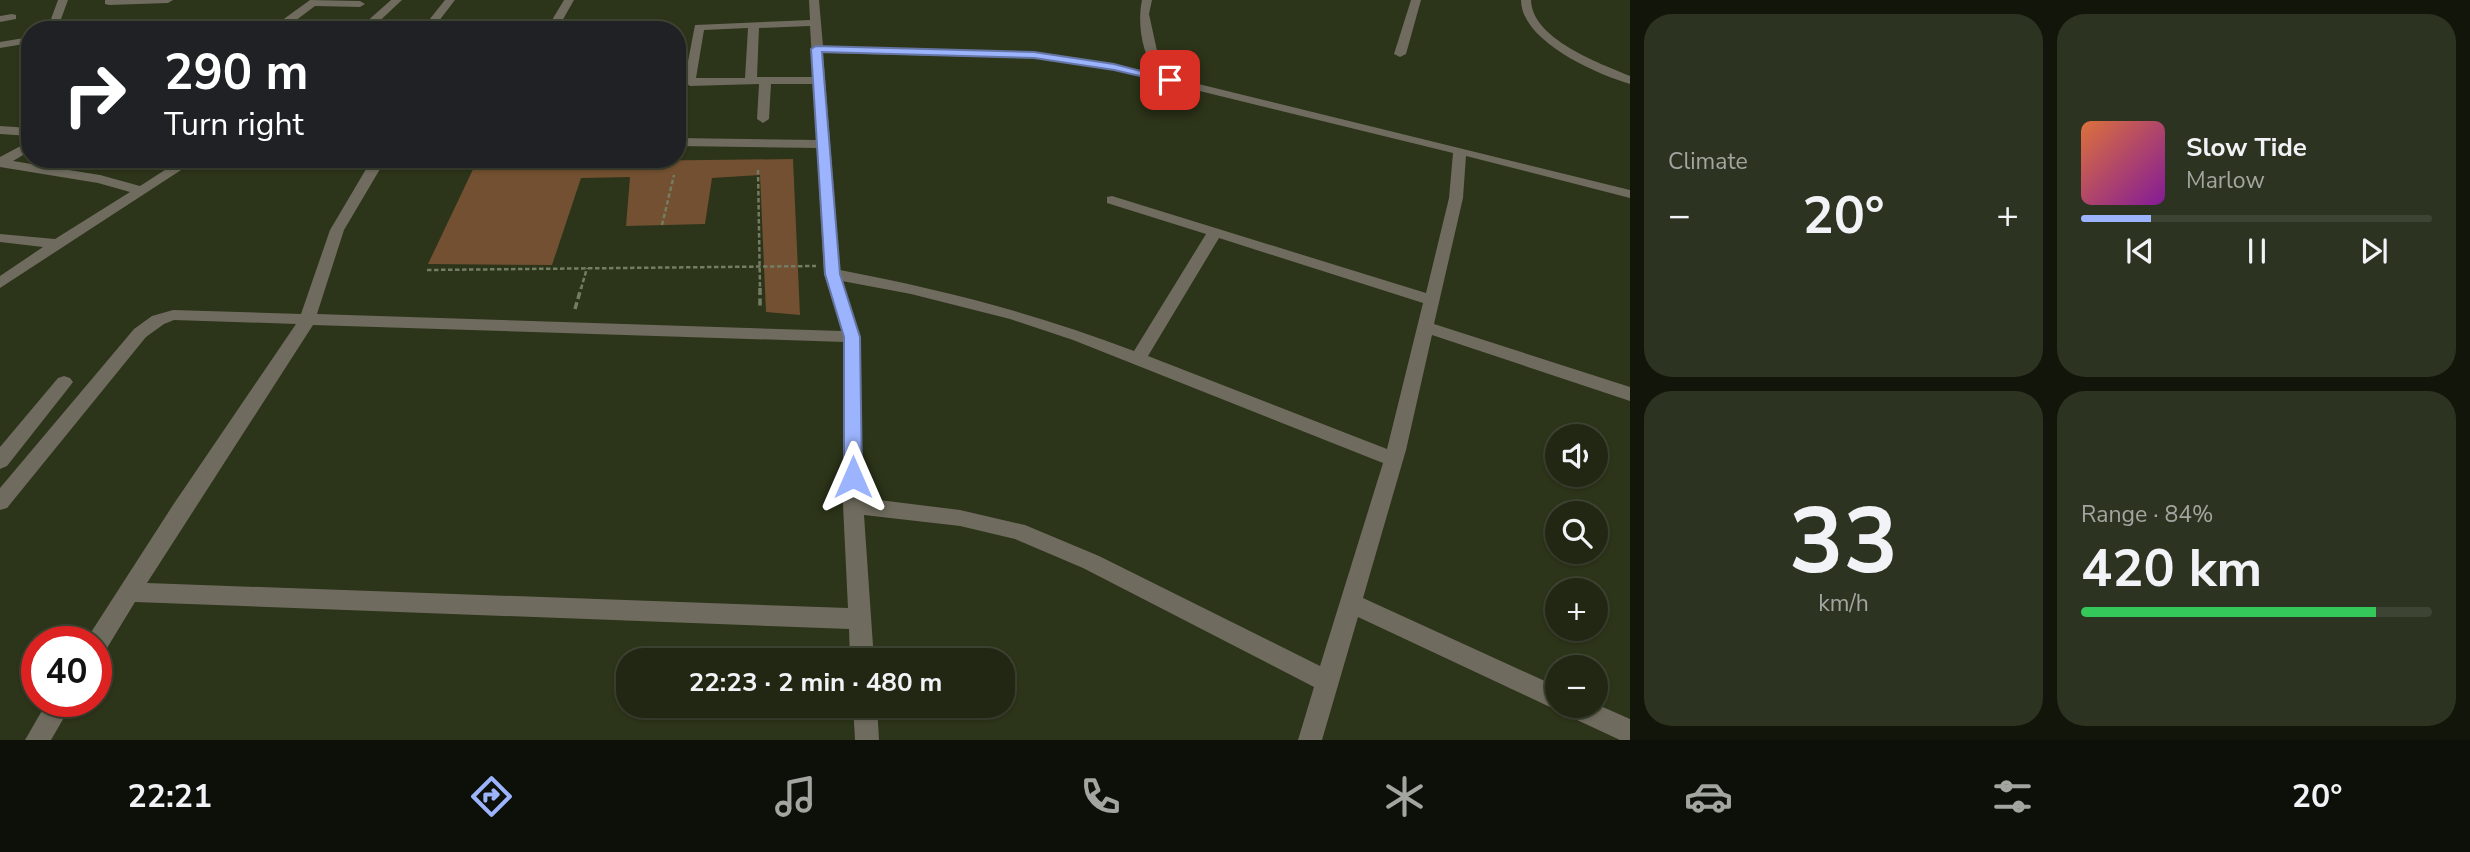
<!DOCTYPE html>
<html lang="en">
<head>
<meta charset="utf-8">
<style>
	:root { --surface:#212713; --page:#2d3321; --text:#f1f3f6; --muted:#a2a5a0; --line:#3e4433; --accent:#9bb4fd }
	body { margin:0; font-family:"Nunito Sans",sans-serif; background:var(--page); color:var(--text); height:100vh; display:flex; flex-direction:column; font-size:26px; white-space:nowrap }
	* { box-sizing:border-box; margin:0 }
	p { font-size:23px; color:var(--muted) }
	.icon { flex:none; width:38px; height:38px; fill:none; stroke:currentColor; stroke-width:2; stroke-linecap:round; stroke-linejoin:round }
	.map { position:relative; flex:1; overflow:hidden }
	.side { display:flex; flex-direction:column; gap:14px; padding:14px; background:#12150a; width:840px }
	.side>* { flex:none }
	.guide { position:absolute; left:21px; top:21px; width:665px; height:147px; border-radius:28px; box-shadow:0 2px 5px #0004,0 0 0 2px var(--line); background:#202124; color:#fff; overflow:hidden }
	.tools { position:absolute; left:1545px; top:424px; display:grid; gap:14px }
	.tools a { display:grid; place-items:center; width:63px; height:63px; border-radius:50%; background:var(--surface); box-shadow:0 2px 5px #0004,0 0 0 2px var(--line); font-size:35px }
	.speed { position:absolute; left:21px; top:626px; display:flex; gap:14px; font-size:35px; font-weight:700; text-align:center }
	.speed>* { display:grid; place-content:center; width:91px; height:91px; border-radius:50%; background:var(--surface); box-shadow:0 2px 5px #0004,0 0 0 2px var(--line); line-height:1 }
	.speed .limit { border:10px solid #d22; background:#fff; color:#111 }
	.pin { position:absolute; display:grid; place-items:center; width:60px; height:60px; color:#fff; margin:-30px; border-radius:14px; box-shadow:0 4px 10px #0006 }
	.me { position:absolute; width:77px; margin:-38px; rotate:0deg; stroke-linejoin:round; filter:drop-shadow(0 0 5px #0008) }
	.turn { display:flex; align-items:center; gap:24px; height:147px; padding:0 28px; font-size:32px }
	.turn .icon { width:91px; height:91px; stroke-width:2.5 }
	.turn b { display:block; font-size:49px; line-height:60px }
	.big { font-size:52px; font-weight:700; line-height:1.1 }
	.side .widget { flex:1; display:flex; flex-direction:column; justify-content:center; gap:10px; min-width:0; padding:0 24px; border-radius:28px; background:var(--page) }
	.side .dial { align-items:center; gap:0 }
	.dial b { font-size:91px; line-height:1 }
	.song { display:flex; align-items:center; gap:21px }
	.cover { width:84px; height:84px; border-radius:10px; background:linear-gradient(135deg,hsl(20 70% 55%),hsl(290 70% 35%)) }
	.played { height:7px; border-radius:4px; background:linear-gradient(90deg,var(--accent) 20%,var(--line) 20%) }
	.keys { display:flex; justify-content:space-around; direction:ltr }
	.heat { display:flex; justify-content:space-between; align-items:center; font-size:38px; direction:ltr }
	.charge { height:10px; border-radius:5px; background:linear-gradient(90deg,#34c759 84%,var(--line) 0) }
	.side .tiles { flex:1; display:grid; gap:14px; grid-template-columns:repeat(2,1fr) }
	.trip { position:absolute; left:616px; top:648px; width:399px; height:70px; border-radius:28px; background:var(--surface); box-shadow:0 2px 5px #0004,0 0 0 2px var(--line); font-weight:700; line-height:70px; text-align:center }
	.dock { display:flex; height:112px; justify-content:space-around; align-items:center; background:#0d1008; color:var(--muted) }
	.dock .icon { width:49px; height:49px }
	.dock .on { color:var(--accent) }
	.dock b { font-size:32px; color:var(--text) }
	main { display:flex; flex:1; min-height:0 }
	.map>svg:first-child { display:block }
	.green { fill:#725031 }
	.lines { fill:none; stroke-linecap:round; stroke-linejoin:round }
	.path-far1 { stroke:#747c64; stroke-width:2.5; stroke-dasharray:4.5 2.5; stroke-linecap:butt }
	.path { stroke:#747c64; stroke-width:3.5; stroke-dasharray:7 3.5; stroke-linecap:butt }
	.minor { fill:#6f6b5e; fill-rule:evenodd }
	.route { fill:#9bb4fd; stroke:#6575a4; stroke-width:2 }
</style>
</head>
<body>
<main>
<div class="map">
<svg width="1630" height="740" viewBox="0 0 1630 740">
	<rect width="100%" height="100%" fill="#2c3419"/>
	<!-- green -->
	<path class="green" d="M793,159L800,315L766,312L760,175L712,178L705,224L626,226L630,177L581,178L552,265L428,264L476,163Z"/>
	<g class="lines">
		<!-- path-far1 -->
		<g class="path-far1">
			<path d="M758,170L760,289"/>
			<path d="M662,225L674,175"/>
			<path d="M427,270L816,266"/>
			<path d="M581,289L587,268"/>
		</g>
		<!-- path -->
		<g class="path">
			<path d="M760,288V307"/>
			<path d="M575,309L581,288"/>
		</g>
		<!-- minor -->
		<g class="minor">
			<path d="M58,0H68L57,30H47Z"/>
			<path d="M105,0H173L168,3L109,5L105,4Z"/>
			<path d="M310,0L360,1L365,4L360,7L315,6L295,21L364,24L391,0H402L370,30L284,27L139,29L134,26L139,23L281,21Z"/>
			<path d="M445,0H455L432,30H421Z"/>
			<path d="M564,0H574L557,30H546Z"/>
			<path d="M809,0H819L823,46L1033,52L1114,64L1158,74C1142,56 1137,24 1142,0H1152L1149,14L1159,60L1174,78L1630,190V198L1466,156L1463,198L1434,324L1630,387V401L1432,335L1406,450L1363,598L1558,687V705L1596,704L1630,719V740H1620L1562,713L1561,710L1550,707L1358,617L1322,740H1298L1314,687L1083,568L1015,539L960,526L864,515L874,660H850L849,629L135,602L104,653L96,656V642H86L88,637L173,505L296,324L174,320L164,324L146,337L7,508L0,510V488L134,329L152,316L173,310L301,314L330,230L372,159H386L344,230L317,314L842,331L824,274L817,148L677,146V138L817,140L814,84H771L769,119L763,123L757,119L759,84L690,86L684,82L695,25L810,20ZM810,26L813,77H757L759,28ZM748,28L745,78H696L704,30ZM823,53L1033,58L1114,70L1453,153L1449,198L1426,293L1112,196L1107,197V203L1206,234L1134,351C1038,314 940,289 840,270ZM1219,238L1423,303L1387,449L1148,356ZM842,281L911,294L1010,319L1073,340L1383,463L1320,666L1099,556L1025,525L960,510L863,498L860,337ZM313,325L844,342L843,505L848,608L147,583Z"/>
			<path d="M1411,0H1421L1406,54L1400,57L1394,54Z"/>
			<path d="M1521,0H1531C1532,39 1599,63 1630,76V84C1596,74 1521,41 1521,0Z"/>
			<path d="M12,14L16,15V19L0,22V16Z"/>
			<path d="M30,37V43L0,48V42Z"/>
			<path d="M0,126L30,128V136L0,134Z"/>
			<path d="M30,141V151L13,161L100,175L140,186L182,159H198L0,288V276L43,247L0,242V234L55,239L130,192L98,183L0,167V157Z"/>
			<path d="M64,376L70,378L73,382L70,386L7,466L0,469V447L58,378Z"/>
			<path d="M47,702H73L51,740H25Z"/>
			<path d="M853,705H877L879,740H855Z"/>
		</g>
	</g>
	<!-- route -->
	<path class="route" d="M816,46L1034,52L1114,64L1175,80L1170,83L1114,70L1034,58L822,52L840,274L860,337L862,477L859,482H846L844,477V337L825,274L811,49Z"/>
</svg>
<div class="tools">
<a><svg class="icon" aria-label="sound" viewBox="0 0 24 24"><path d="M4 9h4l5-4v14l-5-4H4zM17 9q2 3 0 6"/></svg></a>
<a><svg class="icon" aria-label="search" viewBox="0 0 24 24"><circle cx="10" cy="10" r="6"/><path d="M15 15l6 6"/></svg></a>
<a>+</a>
<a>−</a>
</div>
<div class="speed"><div class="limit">40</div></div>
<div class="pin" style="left:1170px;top:80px;background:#d93025"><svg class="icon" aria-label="arrive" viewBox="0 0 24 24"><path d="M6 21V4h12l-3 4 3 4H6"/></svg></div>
<svg class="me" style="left:853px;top:477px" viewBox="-20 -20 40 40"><path d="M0-17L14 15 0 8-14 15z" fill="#9bb4fd" stroke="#fff" stroke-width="4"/></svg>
<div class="trip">22:23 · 2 min · 480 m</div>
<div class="guide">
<div class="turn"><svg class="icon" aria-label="right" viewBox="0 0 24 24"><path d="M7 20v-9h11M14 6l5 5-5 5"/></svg><div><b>290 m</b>Turn right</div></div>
</div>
</div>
<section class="side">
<div class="tiles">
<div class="widget"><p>Climate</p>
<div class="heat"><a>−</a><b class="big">20°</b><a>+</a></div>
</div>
<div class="widget">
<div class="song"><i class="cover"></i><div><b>Slow Tide</b><p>Marlow</p></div></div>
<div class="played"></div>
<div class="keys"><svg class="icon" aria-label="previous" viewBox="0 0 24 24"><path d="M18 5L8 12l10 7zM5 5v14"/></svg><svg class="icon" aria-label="pause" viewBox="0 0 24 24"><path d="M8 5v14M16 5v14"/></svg><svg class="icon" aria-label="next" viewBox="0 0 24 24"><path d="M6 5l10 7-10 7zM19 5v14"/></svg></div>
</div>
<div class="widget dial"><b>33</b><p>km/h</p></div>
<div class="widget"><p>Range · 84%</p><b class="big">420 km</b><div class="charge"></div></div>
</div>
</section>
</main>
<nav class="dock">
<b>22:21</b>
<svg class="icon on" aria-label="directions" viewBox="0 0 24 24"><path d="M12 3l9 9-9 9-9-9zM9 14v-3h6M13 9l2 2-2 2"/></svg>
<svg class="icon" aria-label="music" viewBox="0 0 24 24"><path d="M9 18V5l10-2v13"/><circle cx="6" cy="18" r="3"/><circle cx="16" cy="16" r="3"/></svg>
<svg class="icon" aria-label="phone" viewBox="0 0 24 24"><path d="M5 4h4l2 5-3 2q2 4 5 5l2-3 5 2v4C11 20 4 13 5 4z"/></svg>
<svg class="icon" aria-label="climate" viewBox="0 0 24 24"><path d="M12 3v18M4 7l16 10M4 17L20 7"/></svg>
<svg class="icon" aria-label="car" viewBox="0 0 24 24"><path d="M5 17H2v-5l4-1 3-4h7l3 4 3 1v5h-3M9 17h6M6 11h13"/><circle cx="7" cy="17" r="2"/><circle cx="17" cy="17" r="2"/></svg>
<svg class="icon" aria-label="filters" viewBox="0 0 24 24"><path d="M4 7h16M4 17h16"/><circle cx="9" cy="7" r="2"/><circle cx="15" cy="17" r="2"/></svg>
<b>20°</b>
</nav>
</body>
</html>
